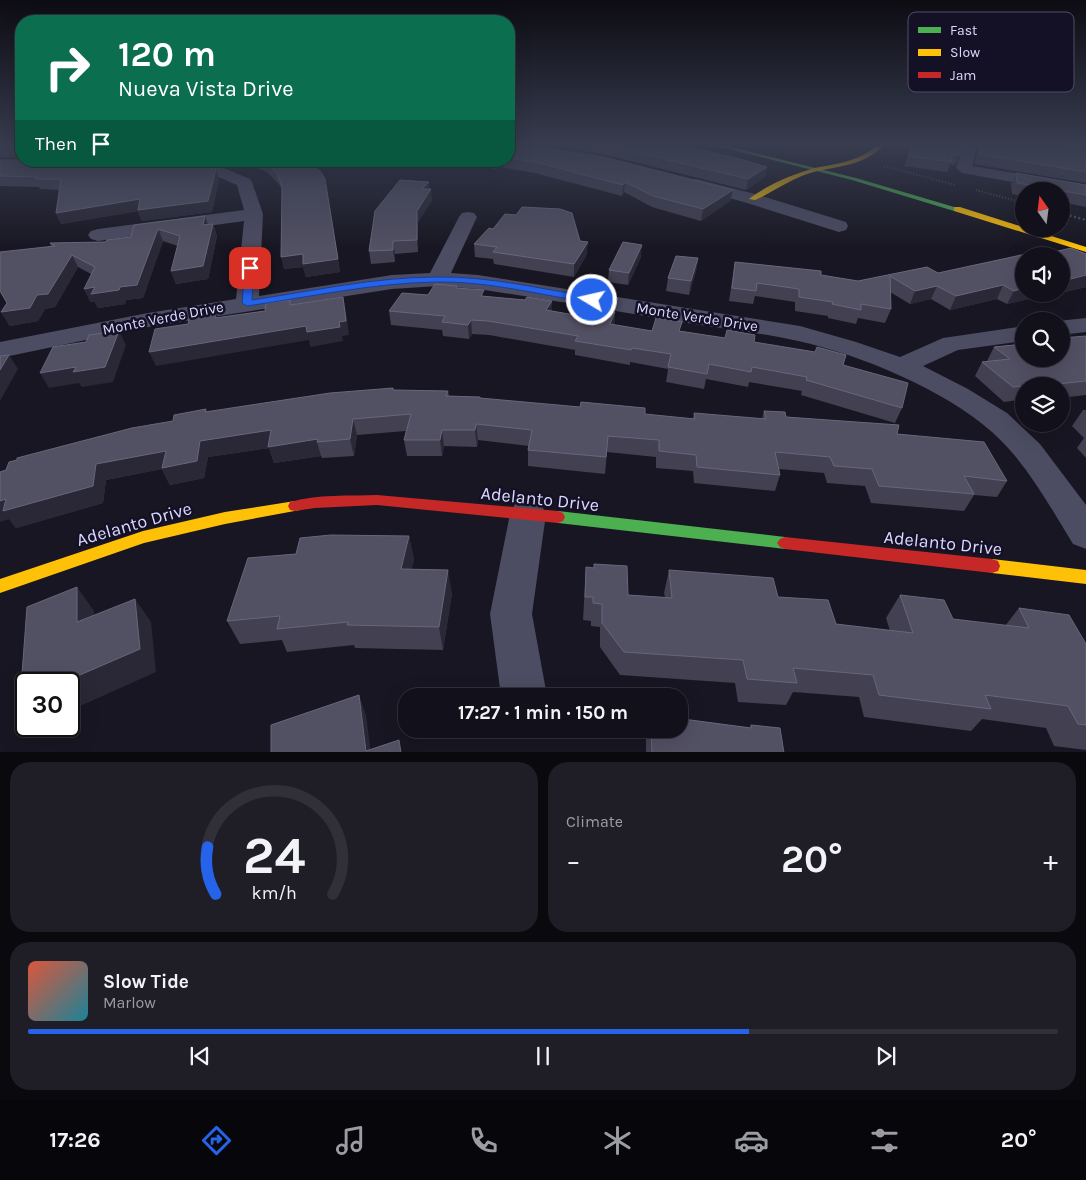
<!DOCTYPE html>
<html lang="en">
<head>
<meta charset="utf-8">
<style>
	:root { --surface:#12101a; --page:#1f1e27; --text:#f1f3f6; --muted:#9c9da2; --line:#313039; --accent:#2563eb }
	body { margin:0; font-family:Karla,sans-serif; background:var(--page); color:var(--text); height:100vh; display:flex; flex-direction:column; font-size:19px; white-space:nowrap }
	* { box-sizing:border-box; margin:0 }
	p { font-size:16px; color:var(--muted) }
	.icon { flex:none; width:28px; height:28px; fill:none; stroke:currentColor; stroke-width:2; stroke-linecap:round; stroke-linejoin:round }
	.map { position:relative; height:752px; overflow:hidden }
	.sheet { display:flex; flex-direction:column; gap:10px; padding:10px; background:#0a090e; flex:1 }
	.sheet>* { flex:none }
	.guide { position:absolute; left:15px; top:15px; width:500px; height:152px; border-radius:20px; box-shadow:0 5px 20px #0002,0 0 0 1px var(--line); background:#0b6e4f; color:#fff; overflow:hidden }
	.needle { width:32px; rotate:346deg }
	.buttons { position:absolute; left:1015px; top:182px; display:grid; gap:10px }
	.buttons a { display:grid; place-items:center; width:55px; height:55px; border-radius:50%; background:var(--surface); box-shadow:0 5px 20px #0002,0 0 0 1px var(--line); font-size:25px }
	.speed { position:absolute; left:15px; top:672px; display:flex; gap:10px; font-size:25px; font-weight:700; text-align:center }
	.speed>* { display:grid; place-content:center; width:65px; height:65px; border-radius:50%; background:var(--surface); box-shadow:0 5px 20px #0002,0 0 0 1px var(--line); line-height:1 }
	.speed .limit { border:2px solid #111; border-radius:8px; background:#fff; color:#111 }
	.pin { position:absolute; display:grid; place-items:center; width:42px; height:42px; color:#fff; margin:-21px; border-radius:10px; box-shadow:0 2px 8px #0006 }
	.me { position:absolute; width:55px; margin:-28px; rotate:279deg; stroke-linejoin:round; filter:drop-shadow(0 0 4px #0008) }
	.turn { display:flex; align-items:center; gap:18px; height:105px; padding:0 20px; font-size:22px }
	.turn .icon { width:65px; height:65px; stroke-width:2.5 }
	.turn b { display:block; font-size:35px; line-height:42px }
	.then { display:flex; align-items:center; height:48px; padding:0 20px; background:#0003; gap:10px; font-size:19px }
	.big { font-size:38px; font-weight:700; line-height:1.1 }
	.sheet .tile { flex:1; display:flex; flex-direction:column; justify-content:center; gap:8px; min-width:0; padding:0 18px; border-radius:20px; background:var(--page) }
	.sheet .dial { align-items:center; gap:0 }
	.dial svg { height:130px; overflow:visible; fill:none; stroke:var(--line); stroke-width:7; stroke-linecap:round; text-anchor:middle }
	.dial text { fill:var(--text); stroke:none }
	.song { display:flex; align-items:center; gap:15px }
	.cover { width:60px; height:60px; border-radius:8px; background:linear-gradient(135deg,hsl(10 70% 55%),hsl(190 70% 35%)) }
	.played { height:5px; border-radius:2px; background:linear-gradient(90deg,var(--accent) 70%,var(--line) 70%) }
	.keys { display:flex; justify-content:space-around; direction:ltr }
	.heat { display:flex; justify-content:space-between; align-items:center; font-size:28px; direction:ltr }
	.sheet .tiles { flex:1; display:grid; gap:10px; grid-template-columns:1fr 1fr }
	.tile:last-child { grid-column:span 2 }
	.trip { position:absolute; left:398px; top:688px; width:290px; height:50px; border-radius:20px; background:var(--surface); box-shadow:0 5px 20px #0002,0 0 0 1px var(--line); font-weight:700; line-height:50px; text-align:center }
	.menu { display:flex; height:80px; justify-content:space-around; align-items:center; background:#07060a; color:var(--muted) }
	.menu .icon { width:35px; height:35px }
	.menu .selected { color:var(--accent) }
	.menu b { font-size:22px; color:var(--text) }
	.map>svg:first-child { display:block }
	.lines { fill:none; stroke-linecap:round; stroke-linejoin:round }
	.path-far1 { stroke:#46525e; stroke-width:2; stroke-dasharray:1 2; stroke-linecap:butt }
	.path { stroke:#46525e; stroke-width:2.5; stroke-dasharray:2 2.5; stroke-linecap:butt }
	.street { fill:#4c4c62; fill-rule:evenodd }
	.fast { fill:#4caf50; fill-rule:evenodd }
	.slow { fill:#ffc107; fill-rule:evenodd }
	.jam { fill:#c62828; fill-rule:evenodd }
	.wall { fill:#424051 }
	.shaded-wall { fill:#2a2836 }
	.building { fill:#525063; stroke:#68667c }
	.route { fill:#2563eb; stroke:#184099 }
	.labels { text-anchor:middle; dominant-baseline:central; stroke-width:5; stroke-linejoin:round; paint-order:stroke }
	.street-label { font-size:15px; fill:#dbd9fd; stroke:#141127 }
	.near-street-label { font-size:18px; fill:#dbd9fd; stroke:#141127 }
	.key { fill:#141127; stroke:#504d67; stroke-width:1 }
	.key-label { font-size:14px; fill:#dbd9fd }
</style>
</head>
<body>
<div class="map">
<svg width="1086" height="753" viewBox="0 0 1086 753">
	<rect width="100%" height="100%" fill="#181622"/>
	<g class="lines">
		<!-- path-far1 -->
		<g class="path-far1">
			<path d="M884,166L955,185"/>
			<path d="M976,190L1024,203"/>
		</g>
		<!-- path -->
		<path class="path" d="M1061,213L1086,220"/>
		<!-- street -->
		<g class="street">
			<path d="M964,144H978L972,166L1086,185V195L962,173L956,168Z"/>
			<path d="M184,161L224,168L250,179L252,182L263,214L259,296L392,275L430,273L459,217L462,213L468,212L474,213L477,217L451,273L478,275L800,326L856,342L900,357L943,338L1024,326V341L958,350L923,366L968,389L1007,413L1040,444L1086,505V549L1073,544C1049,505 1026,462 992,432C943,389 861,355 798,341C758,332 716,328 675,321C610,310 544,299 478,289L438,286L392,289L148,327L0,358V342L148,313L236,299L244,221L98,241L91,239L88,235L91,231L98,229L244,210L237,185L214,175L179,170L174,168L171,165L174,162Z"/>
			<path d="M696,179L759,195L846,222L848,226L846,230L839,232L747,203L690,187L688,184L690,181Z"/>
			<path d="M1086,318V332L1061,335V321H1058Z"/>
			<path d="M528,500L541,504L546,514L532,614L547,696H501L490,614L510,514L515,504Z"/>
		</g>
		<!-- fast -->
		<g class="fast">
			<path d="M710,144H719L856,178L961,209L954,211L852,180Z"/>
			<path d="M558,511L785,537L790,539L793,543L790,547L785,549L558,523L553,521L551,517L553,513Z"/>
		</g>
		<!-- slow -->
		<g class="slow">
			<path d="M879,144H885C863,168 835,165 807,174C789,180 773,192 755,200L749,199C765,186 795,173 815,168C840,163 860,161 879,144Z"/>
			<path d="M954,207H960L1086,247V252L954,211Z"/>
			<path d="M295,501L300,502L302,506L300,510L225,524L144,543L0,593V579L143,531L225,512Z"/>
			<path d="M992,559L1086,570V584L992,573L986,571L984,566L986,561Z"/>
		</g>
		<!-- jam -->
		<g class="jam">
			<path d="M377,495L558,511L563,513L565,517L563,521L558,523L377,505L315,508L295,511L290,510L288,506L290,502C317,494 349,496 377,495Z"/>
			<path d="M785,537L992,559L998,561L1000,566L998,571L992,573L785,549L780,547L777,543L780,539Z"/>
		</g>
	</g>
	<!-- wall -->
	<g class="wall">
		<rect x="0" y="144" width="21" height="13"/>
		<path d="M509,144L733,190L730,201L701,221L652,207L624,192L622,196L535,173L500,167L496,169L466,163L462,164L446,161H509Z"/>
		<path d="M533,144H671L767,167L765,177L746,190L604,154Z"/>
		<path d="M963,144L955,165L950,164L947,172L904,166L908,156Z"/>
		<path d="M979,144H1025L1086,155V183L974,164L980,144Z"/>
		<path d="M1032,144H1086V154Z"/>
		<path d="M0,160L216,169L219,179L212,212L142,221L138,211L61,224L56,213L60,190L40,189L39,187L0,186Z"/>
		<path d="M195,161H223L222,166Z"/>
		<path d="M237,161H308L327,189L340,272L306,277L303,267L284,269L282,190L279,184L267,172L247,163Z"/>
		<path d="M1016,173L1086,185V207L1061,202V191H1024V196L1012,194L1011,184Z"/>
		<path d="M429,189L432,200L418,222V252L395,254V262L371,264L369,251Z"/>
		<path d="M205,216L208,224H213L217,236L208,279L176,284L171,271L178,246L163,241L143,298L126,300L125,304L98,308L95,302H90L91,274L78,267L55,307L45,309L38,321L10,326L1,312L51,246L50,243L105,242L131,237Z"/>
		<path d="M493,229L580,241L587,254L574,277L494,264L493,259L475,257L474,244Z"/>
		<path d="M1071,248L1086,254V287L1061,293V256H1024V294H1050L1007,304L997,299L950,310L931,299L910,304L890,292L891,309L885,323L858,318L856,324L828,318V316L795,311V302L755,296L753,304L729,301L735,262L821,271V275L858,281L927,267L938,273L1049,249L1054,252Z"/>
		<path d="M641,257L628,285L608,282L609,270Z"/>
		<path d="M698,258L696,271L689,295L666,291L668,278Z"/>
		<path d="M457,288L484,296L525,300L552,301V311L586,317L615,312L614,325L652,331H680L725,338L754,342L843,365L902,408L895,423L801,395L802,391L749,382L748,387L706,379L704,389L666,382L668,369L630,362V365L575,355V350L489,335L472,334L469,339L443,336L442,330L391,325L389,311L428,295Z"/>
		<path d="M1086,336V395L1061,398V386H1024V399L1004,402L975,376L982,362L987,361L994,347Z"/>
		<path d="M393,388V390L448,391L449,396L480,398L693,419L694,413L762,419L764,411L786,417L897,434L1007,481L997,497L974,495L964,511L871,503L865,486L827,483L824,473L779,469L780,475L775,491L694,483L693,471L656,468V457L607,452L605,474L528,466V450L529,446L478,440L477,447L444,446L442,456H407L404,440L406,431L357,435L354,456L322,458L321,456L274,463L269,448L208,457L204,478L170,485L162,469L106,480L103,503L16,528L9,519L173,421L206,409L207,412Z"/>
		<path d="M1083,410H1086V458L1077,448L1084,438L1072,426Z"/>
		<path d="M409,536L414,560L411,569L452,593L443,650L355,648L354,645L287,652L282,640L240,644L227,621L296,554Z"/>
		<path d="M586,567L628,595L665,597L664,593L669,570L778,597L836,624L890,631L886,618L900,595L953,619L1005,626L1019,608L1086,644V750L1054,746L1046,728L982,719L971,731L864,717L859,697L793,692L786,705L738,702L735,683L620,675L600,647V627L591,626V621L583,620Z"/>
		<path d="M683,719L750,728L751,725L784,753H646V734L647,729H679Z"/>
	</g>
	<!-- shaded-wall -->
	<g class="shaded-wall">
		<path d="M462,161H466V163L462,164Z"/>
		<path d="M496,161H500V167L496,169Z"/>
		<path d="M767,167L765,177L746,190L748,179Z"/>
		<path d="M216,169L219,179L212,212L142,221L138,211L61,224L56,213Z"/>
		<path d="M325,179L340,272L306,277L303,267L284,269L281,257L303,254Z"/>
		<path d="M429,182L430,191L431,189L432,200L418,222V252L417,240V211L422,189Z"/>
		<path d="M625,182L624,192L622,196L623,185Z"/>
		<path d="M733,190L730,201L701,221L703,209Z"/>
		<path d="M205,216L209,228L203,225Z"/>
		<path d="M213,224L217,236L208,279L176,284L171,271Z"/>
		<path d="M158,229L163,241L143,298L126,300L125,304L98,308L95,302H90L84,289L95,287H120Z"/>
		<path d="M393,241L395,254V262L393,250Z"/>
		<path d="M588,242L587,254L574,277V264Z"/>
		<path d="M642,245L641,257L628,285L629,273Z"/>
		<path d="M72,255L78,267L55,307L45,309L38,321L10,326L1,312Z"/>
		<path d="M698,258L696,271L689,295L691,281Z"/>
		<path d="M1086,274V287L1061,293V283L1063,281Z"/>
		<path d="M1003,285L997,299L950,310L956,296Z"/>
		<path d="M937,286L931,299L910,304L915,291Z"/>
		<path d="M1024,288V294H1050L1007,304L1014,291Z"/>
		<path d="M343,297L346,311L349,335L342,336L343,341L310,347L309,340L156,366L149,352L306,326L339,322Z"/>
		<path d="M552,301V315L546,310Z"/>
		<path d="M216,311L221,325L215,318Z"/>
		<path d="M615,312L614,325L610,324Z"/>
		<path d="M471,320L472,334L469,339L468,325Z"/>
		<path d="M119,331L126,345L113,382L82,387L79,383L49,388L40,373Z"/>
		<path d="M9,355L18,369L0,401V370Z"/>
		<path d="M353,419L357,435L354,456L350,439Z"/>
		<path d="M476,424L478,440L477,447L475,430Z"/>
		<path d="M271,430L318,439L317,442L321,456L274,463L269,448L208,457L204,478L170,485L162,469L106,480L103,503L16,528L9,519L0,522V501L96,464L200,441Z"/>
		<path d="M442,430L444,446L442,456L440,440Z"/>
		<path d="M409,536L414,560L406,592L401,569Z"/>
		<path d="M448,570L452,593L443,650L439,627Z"/>
		<path d="M77,587L94,611L95,645L77,622Z"/>
		<path d="M135,599L151,622L156,672L69,711V684H59Z"/>
		<path d="M359,695L366,715L371,753H367Z"/>
		<path d="M26,698V706L20,701Z"/>
	</g>
	<!-- building -->
	<g class="building">
		<path d="M0,144H21V149H18L16,147H0Z"/>
		<path d="M509,144H519L603,157L733,190L703,209L653,196L625,182L623,185L535,162L509,158Z"/>
		<path d="M600,144H671L733,157L767,167L748,179Z"/>
		<path d="M913,144H963L959,155L952,154L951,162L908,156Z"/>
		<path d="M981,144H1025L1086,155V172L978,154Z"/>
		<path d="M0,160H21V161H170L216,169L208,201L138,210L140,199L56,213L61,179H35L38,177L0,176Z"/>
		<path d="M264,161H308L321,172L325,179L338,259L303,264V254L281,257L282,187L277,173Z"/>
		<path d="M1016,173L1086,185V195L1017,183Z"/>
		<path d="M400,180L429,182L422,189H431L417,211V240L393,241V250L369,251L375,211Z"/>
		<path d="M522,207L560,209L572,213L580,241L588,242L574,264L493,252L497,247L474,244L489,228L493,229L505,214L516,215Z"/>
		<path d="M205,216L203,225L213,224L203,266L171,271L180,236L158,229L137,285L120,287L119,290L91,294L95,287L84,289L95,267L72,255L48,294L37,295L30,308L1,312L7,303L0,291V252L55,246L50,243L105,242L107,240L131,237L134,225Z"/>
		<path d="M623,242L642,245L629,273L609,270Z"/>
		<path d="M1071,248L1086,254V275L1063,281H1061V256H1024V288L1014,291L1003,285L956,296L937,286L915,291L890,276L891,309L861,304V310L832,304L833,302L799,297V289L757,283L756,291L732,288L735,262L821,271V275L858,281L927,267L938,273L1049,249L1054,252Z"/>
		<path d="M676,256L698,258L691,281L668,278Z"/>
		<path d="M435,284L457,286L456,288L484,290L481,296L525,300L527,297L552,301L546,310L586,317L590,308L615,312L610,324L652,331L656,318L682,322L679,331L725,338L727,330L755,335L754,342L815,352L817,347L846,355L843,365L908,383L902,408L806,380L807,377L752,367L751,372L709,364L707,374L668,367L671,354L632,348L631,350L575,341L578,336L488,321L471,320L468,325L442,322L445,316L389,311L402,293L428,295Z"/>
		<path d="M343,297L346,321L339,322L340,327L307,332L306,326L149,352L155,329L188,324L190,316L216,311L215,318L265,311L266,303L290,300V305Z"/>
		<path d="M119,331L105,367L73,372L76,367L40,373L53,347L86,342L89,335Z"/>
		<path d="M1086,336V381L1057,384L1055,382L1013,387L982,362L1010,359L994,347L1024,344V359H1061V338Z"/>
		<path d="M9,355L0,370V356Z"/>
		<path d="M393,388V390L448,391L446,396L480,397V398L580,407L581,402L645,408V414L695,419L694,413L766,419L764,411L785,412L786,417L899,425L897,434L984,442L1007,481L964,476L974,494L879,486L872,469L834,466L830,457L775,452L780,475L697,467L696,455L659,451V440L608,436L606,457L528,450L532,430L476,424L475,430H442L440,440H404L411,414L353,419L350,439L317,442L318,439L268,447L271,430L200,441L197,461L162,468L166,451L96,464L93,486L3,511L6,499L0,501V472L6,470L9,462L17,460V458L132,428L173,421L174,415L206,409L205,412L330,393Z"/>
		<path d="M331,535L409,536L401,569L448,570L439,627L347,625L348,622L277,629L280,616L227,621L248,558L296,554L300,538Z"/>
		<path d="M594,564L627,566L628,595L672,598L669,570L773,578L778,597L828,600L836,624L913,633L900,595L944,600L953,619L1029,628L1019,608L1069,615L1086,644V725L1078,724L1068,706L985,695L991,709L879,695L873,675L793,668L797,683L747,679L743,660L624,652L602,623V604L593,603V597H585L586,567L594,568Z"/>
		<path d="M77,587V622L135,599L140,649L59,684H26V698L20,701L27,607Z"/>
		<path d="M359,695L366,751L399,740L401,753H271V725Z"/>
		<path d="M679,716H683V719L751,728V725L780,728L784,753H652L651,729H679Z"/>
	</g>
	<!-- sky -->
	<linearGradient id="sky" x2="0" y2="1"><stop stop-color="#0d0c13"/><stop offset="0.58" stop-color="#373c4f"/><stop offset="1" stop-color="#373c4f" stop-opacity="0"/></linearGradient>
	<rect width="1086" height="249" fill="url(#sky)"/>
	<!-- route -->
	<path class="route" d="M250,265L254,268L252,300C313,291 375,277 437,277C489,276 541,289 592,297L596,300L592,303C541,295 488,281 436,282C373,283 310,297 247,306L242,303L245,268Z"/>
	<g class="labels">
		<!-- street labels -->
		<g class="street-label">
			<text transform="translate(697 317) rotate(9)">Monte Verde Drive</text>
			<text transform="translate(163 318) rotate(-11)">Monte Verde Drive</text>
		</g>
		<!-- near-street labels -->
		<g class="near-street-label">
			<text transform="translate(540 499) rotate(6)">Adelanto Drive</text>
			<text transform="translate(134 524) rotate(-16)">Adelanto Drive</text>
			<text transform="translate(943 543) rotate(6)">Adelanto Drive</text>
		</g>
	</g>
	<!-- legend -->
	<rect x="908" y="12" width="166" height="80" rx="8" class="key"/>
	<rect x="918" y="27" width="23" height="6" fill="#4caf50"/>
	<rect x="918" y="49" width="23" height="7" fill="#ffc107"/>
	<rect x="918" y="72" width="23" height="6" fill="#c62828"/>
	<g class="key-label">
		<text x="950" y="35">Fast</text>
		<text x="950" y="57">Slow</text>
		<text x="950" y="80">Jam</text>
	</g>
</svg>
<div class="buttons">
<a><svg class="needle" viewBox="-14 -14 28 28"><path d="M0-13l5 13h-10z" fill="#e53935"/><path d="M0 13l5-13h-10z" fill="#9c9da2"/></svg></a>
<a><svg class="icon" aria-label="sound" viewBox="0 0 24 24"><path d="M4 9h4l5-4v14l-5-4H4zM17 9q2 3 0 6"/></svg></a>
<a><svg class="icon" aria-label="search" viewBox="0 0 24 24"><circle cx="10" cy="10" r="6"/><path d="M15 15l6 6"/></svg></a>
<a><svg class="icon" aria-label="layers" viewBox="0 0 24 24"><path d="M12 4l9 5-9 5-9-5zM3 14l9 5 9-5"/></svg></a>
</div>
<div class="speed"><div class="limit">30</div></div>
<div class="pin" style="left:250px;top:268px;background:#d93025"><svg class="icon" aria-label="arrive" viewBox="0 0 24 24"><path d="M6 21V4h12l-3 4 3 4H6"/></svg></div>
<svg class="me" style="left:592px;top:300px" viewBox="-20 -20 40 40"><circle r="17" fill="#2563eb" stroke="#fff" stroke-width="3"/><path d="M0-11L8 9 0 5-8 9z" fill="#fff"/></svg>
<div class="trip">17:27 · 1 min · 150 m</div>
<div class="guide">
<div class="turn"><svg class="icon" aria-label="right" viewBox="0 0 24 24"><path d="M7 20v-9h11M14 6l5 5-5 5"/></svg><div><b>120 m</b>Nueva Vista Drive</div></div>
<div class="then">Then<svg class="icon" aria-label="arrive" viewBox="0 0 24 24"><path d="M6 21V4h12l-3 4 3 4H6"/></svg></div>
</div>
</div>
<section class="sheet">
<div class="tiles">
<div class="tile dial"><svg viewBox="0 0 100 80">
<path d="M14 69A42 42 0 1 1 86 69"/>
<path d="M14 69A42 42 0 0 1 9 40" stroke="#2563eb"/>
<text x="50" y="56" font-size="32" font-weight="700">24</text>
<text x="50" y="72" font-size="11">km/h</text>
</svg></div>
<div class="tile"><p>Climate</p>
<div class="heat"><a>−</a><b class="big">20°</b><a>+</a></div>
</div>
<div class="tile">
<div class="song"><i class="cover"></i><div><b>Slow Tide</b><p>Marlow</p></div></div>
<div class="played"></div>
<div class="keys"><svg class="icon" aria-label="previous" viewBox="0 0 24 24"><path d="M18 5L8 12l10 7zM5 5v14"/></svg><svg class="icon" aria-label="pause" viewBox="0 0 24 24"><path d="M8 5v14M16 5v14"/></svg><svg class="icon" aria-label="next" viewBox="0 0 24 24"><path d="M6 5l10 7-10 7zM19 5v14"/></svg></div>
</div>
</div>
</section>
<nav class="menu">
<b>17:26</b>
<svg class="icon selected" aria-label="directions" viewBox="0 0 24 24"><path d="M12 3l9 9-9 9-9-9zM9 14v-3h6M13 9l2 2-2 2"/></svg>
<svg class="icon" aria-label="music" viewBox="0 0 24 24"><path d="M9 18V5l10-2v13"/><circle cx="6" cy="18" r="3"/><circle cx="16" cy="16" r="3"/></svg>
<svg class="icon" aria-label="phone" viewBox="0 0 24 24"><path d="M5 4h4l2 5-3 2q2 4 5 5l2-3 5 2v4C11 20 4 13 5 4z"/></svg>
<svg class="icon" aria-label="climate" viewBox="0 0 24 24"><path d="M12 3v18M4 7l16 10M4 17L20 7"/></svg>
<svg class="icon" aria-label="car" viewBox="0 0 24 24"><path d="M5 17H2v-5l4-1 3-4h7l3 4 3 1v5h-3M9 17h6M6 11h13"/><circle cx="7" cy="17" r="2"/><circle cx="17" cy="17" r="2"/></svg>
<svg class="icon" aria-label="filters" viewBox="0 0 24 24"><path d="M4 7h16M4 17h16"/><circle cx="9" cy="7" r="2"/><circle cx="15" cy="17" r="2"/></svg>
<b>20°</b>
</nav>
</body>
</html>
